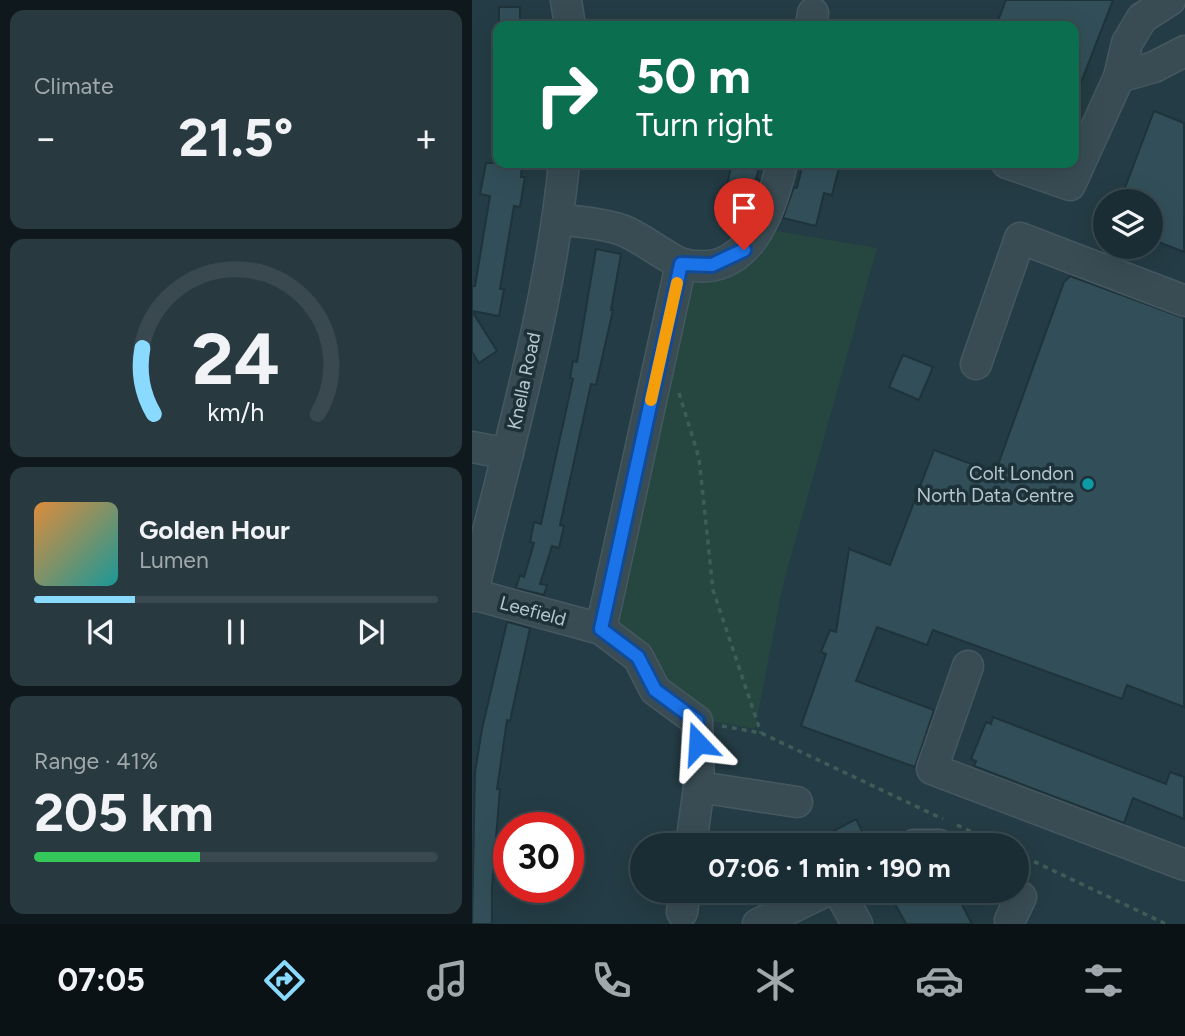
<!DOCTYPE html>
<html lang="en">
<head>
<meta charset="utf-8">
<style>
	:root { --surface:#1b2d34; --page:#283940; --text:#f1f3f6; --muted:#a0a8ac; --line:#39494f; --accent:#8adaff }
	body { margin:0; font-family:Figtree,sans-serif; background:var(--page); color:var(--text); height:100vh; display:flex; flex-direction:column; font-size:26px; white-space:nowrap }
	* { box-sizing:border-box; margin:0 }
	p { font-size:23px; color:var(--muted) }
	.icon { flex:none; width:38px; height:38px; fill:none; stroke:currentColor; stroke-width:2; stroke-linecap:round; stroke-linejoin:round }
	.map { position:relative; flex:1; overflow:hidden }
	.panel { display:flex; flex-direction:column; gap:10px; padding:10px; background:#0f191d; width:472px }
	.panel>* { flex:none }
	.hud { position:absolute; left:21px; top:21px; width:586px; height:147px; border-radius:14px; box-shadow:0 7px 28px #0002,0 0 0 2px var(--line); background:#0b6e4f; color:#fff; overflow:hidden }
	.tools { position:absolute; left:621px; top:189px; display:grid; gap:14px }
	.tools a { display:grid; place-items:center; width:70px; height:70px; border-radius:50%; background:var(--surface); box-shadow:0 7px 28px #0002,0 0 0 2px var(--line); font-size:35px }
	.speed { position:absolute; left:21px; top:812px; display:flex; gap:14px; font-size:35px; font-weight:700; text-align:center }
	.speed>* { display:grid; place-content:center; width:91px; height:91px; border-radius:50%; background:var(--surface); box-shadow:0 7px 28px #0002,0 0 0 2px var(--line); line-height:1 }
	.speed .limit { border:10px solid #d22; background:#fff; color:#111 }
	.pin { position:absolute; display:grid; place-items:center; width:60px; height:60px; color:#fff; margin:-72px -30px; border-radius:50% 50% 50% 0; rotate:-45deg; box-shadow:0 0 7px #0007 }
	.pin .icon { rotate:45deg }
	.me { position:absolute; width:77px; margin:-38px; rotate:340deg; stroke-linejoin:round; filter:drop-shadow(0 0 5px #0008) }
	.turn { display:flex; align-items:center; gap:24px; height:147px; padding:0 28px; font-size:32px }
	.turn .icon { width:91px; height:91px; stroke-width:2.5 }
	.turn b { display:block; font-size:49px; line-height:60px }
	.big { font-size:52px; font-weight:700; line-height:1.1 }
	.panel .widget { flex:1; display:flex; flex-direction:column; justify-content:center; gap:10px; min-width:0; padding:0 24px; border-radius:14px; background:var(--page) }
	.panel .dial { align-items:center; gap:0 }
	.dial svg { height:182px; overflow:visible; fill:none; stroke:var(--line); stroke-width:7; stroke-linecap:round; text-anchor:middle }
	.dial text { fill:var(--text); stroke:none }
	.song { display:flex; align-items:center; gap:21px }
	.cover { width:84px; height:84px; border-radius:10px; background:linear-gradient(135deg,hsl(30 70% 55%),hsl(180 70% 35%)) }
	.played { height:7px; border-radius:4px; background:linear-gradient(90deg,var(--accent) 25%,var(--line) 25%) }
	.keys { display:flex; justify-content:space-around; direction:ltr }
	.heat { display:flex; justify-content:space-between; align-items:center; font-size:38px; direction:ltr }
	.charge { height:10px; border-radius:5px; background:linear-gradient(90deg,#34c759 41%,var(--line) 0) }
	.trip { position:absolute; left:158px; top:833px; width:399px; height:70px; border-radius:35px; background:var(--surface); box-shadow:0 7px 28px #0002,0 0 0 2px var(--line); font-weight:700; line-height:70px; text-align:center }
	.tabs { display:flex; height:112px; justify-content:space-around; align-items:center; background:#0b1215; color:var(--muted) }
	.tabs .icon { width:49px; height:49px }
	.tabs .active { color:var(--accent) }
	.tabs b { font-size:32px; color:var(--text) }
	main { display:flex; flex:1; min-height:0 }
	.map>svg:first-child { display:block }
	.green { fill:#264640 }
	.building { fill:#324f59; stroke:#1f333b; stroke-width:2 }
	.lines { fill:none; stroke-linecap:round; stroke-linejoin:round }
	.minor-casing { stroke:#455860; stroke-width:33 }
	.path { stroke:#3f5d57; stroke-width:3.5; stroke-dasharray:5 5; stroke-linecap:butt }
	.minor { stroke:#394c54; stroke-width:30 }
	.route-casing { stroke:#114b97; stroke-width:18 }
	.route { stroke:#1a73e8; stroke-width:12 }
	.slow { stroke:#f59e0b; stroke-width:12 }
	.culture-dot { fill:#0f9aa8; stroke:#1d3139; stroke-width:2.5 }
	.labels { text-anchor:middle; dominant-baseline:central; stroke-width:7; stroke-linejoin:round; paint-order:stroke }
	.street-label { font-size:19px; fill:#b6c6ce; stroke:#1d3139 }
	.poi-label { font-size:19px; fill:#b6c6ce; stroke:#1d3139; text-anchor:end }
</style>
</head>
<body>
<main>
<section class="panel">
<div class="widget"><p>Climate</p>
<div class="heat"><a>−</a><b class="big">21.5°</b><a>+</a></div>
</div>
<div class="widget dial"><svg viewBox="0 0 100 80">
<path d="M14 69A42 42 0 1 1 86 69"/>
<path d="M14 69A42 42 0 0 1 9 40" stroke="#8adaff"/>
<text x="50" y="56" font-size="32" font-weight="700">24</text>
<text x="50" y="72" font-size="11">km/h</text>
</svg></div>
<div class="widget">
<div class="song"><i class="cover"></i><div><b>Golden Hour</b><p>Lumen</p></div></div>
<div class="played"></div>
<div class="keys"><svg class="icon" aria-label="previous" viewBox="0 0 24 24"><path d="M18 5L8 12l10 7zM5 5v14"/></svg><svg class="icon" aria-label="pause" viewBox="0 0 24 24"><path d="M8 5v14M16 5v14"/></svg><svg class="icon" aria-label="next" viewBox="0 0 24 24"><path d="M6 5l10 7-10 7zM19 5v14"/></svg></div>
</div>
<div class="widget"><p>Range · 41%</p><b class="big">205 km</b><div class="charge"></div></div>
</section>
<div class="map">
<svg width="713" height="924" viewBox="0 0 713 924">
	<rect width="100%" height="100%" fill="#243c45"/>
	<!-- green -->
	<path class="green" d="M299,230L405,248L311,585L283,729L231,720L139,627L212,273Z"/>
	<!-- building -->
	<g class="building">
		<path d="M534,0H641L603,98L602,26H524Z"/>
		<rect x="27" y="7" width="21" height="19"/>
		<path d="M682,111L712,123V252L679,239V201H648Z"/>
		<path d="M14,163H50L49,177H53L48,207L42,206L28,289H32L27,316L0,311V286H3L18,196L8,194Z"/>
		<path d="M260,163H288L284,179L288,180L277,208L251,202Z"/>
		<path d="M331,163L367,168L360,195L352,193L344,226L311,218L322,187L325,188Z"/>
		<path d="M124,249L149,254L139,310H141L124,385L119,384L88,525L92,526L87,548L80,546L68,584L75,585L72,595L44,588L48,575L52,577L62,543L58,542L62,522L69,524L101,379L98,378L101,361L105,362Z"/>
		<path d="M598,276L712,318V707L655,685L650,699L461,630L455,645L405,627L384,681L462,710L443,767L329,726L354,654L349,652L358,630L364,632L377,549L418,565L462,450L523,473L592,282Z"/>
		<path d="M0,311L25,351L7,363L0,352Z"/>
		<path d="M431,355L461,367L447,400L417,387Z"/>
		<path d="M35,622L58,628L38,721L35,720L25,789H28L20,887V924H0L3,772L10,729Z"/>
		<path d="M521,717L694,784L698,772L712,777V819L661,798L652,823L502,766L504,761L499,759L514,722L519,724Z"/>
		<path d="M384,819L397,845H335Z"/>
		<path d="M416,891H483L500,924H434Z"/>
	</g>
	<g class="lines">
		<defs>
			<g id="minor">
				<path d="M94,0L98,26"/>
				<path d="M339,26L341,13"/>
				<path d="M647,77L682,67L713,51"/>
				<path d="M535,163L598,185L647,77L655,43L670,18L698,0"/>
				<path d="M86,219C107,222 131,223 150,230C169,237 197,260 211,264C276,280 299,212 310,163"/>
				<path d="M504,364L548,238L713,301"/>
				<path d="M0,447L36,454"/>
				<path d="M0,594L129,629L166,657L183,690L225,721L227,787L219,845"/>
				<path d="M0,596C34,453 78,309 92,163"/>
				<path d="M129,629L209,264"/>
				<path d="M496,666L460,769L713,865"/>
				<path d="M227,787L325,802"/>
				<path d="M442,845H467"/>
				<path d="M367,891L385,924"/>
				<path d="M536,891L549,897L538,920"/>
				<path d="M210,912L213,891"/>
				<path d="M286,924L354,891"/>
			</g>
		</defs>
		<!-- minor casing -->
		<use href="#minor" class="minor-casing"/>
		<!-- path -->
		<g class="path">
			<path d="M207,393L227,458L241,590L289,733"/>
			<path d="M250,726L289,733L471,819"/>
			<path d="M485,825L527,845"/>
			<path d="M544,853L694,924"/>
		</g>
		<!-- minor -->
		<use href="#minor" class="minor"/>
	</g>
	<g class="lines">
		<defs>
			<path id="route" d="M226,743L225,721L183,690L166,657L129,629L209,264L240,265L272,250"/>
		</defs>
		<!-- route casing -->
		<use href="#route" class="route-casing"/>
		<!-- route -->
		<use href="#route" class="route"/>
		<!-- slow -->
		<path class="slow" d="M179,400L205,283"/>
	</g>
	<!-- markers -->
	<circle class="culture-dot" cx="616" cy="484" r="7"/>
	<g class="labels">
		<!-- street labels -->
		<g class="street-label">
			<text transform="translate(52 381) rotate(-78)">Knella Road</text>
			<text transform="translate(61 611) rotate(15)">Leefield</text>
		</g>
		<!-- poi labels -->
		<g class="poi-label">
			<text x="602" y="473">Colt London<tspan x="602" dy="22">North Data Centre</tspan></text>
		</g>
	</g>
</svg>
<div class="tools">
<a><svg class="icon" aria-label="layers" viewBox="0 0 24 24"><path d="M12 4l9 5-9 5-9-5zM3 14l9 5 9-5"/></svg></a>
</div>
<div class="speed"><div class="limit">30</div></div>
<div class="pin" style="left:272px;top:250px;background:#d93025"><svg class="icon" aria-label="arrive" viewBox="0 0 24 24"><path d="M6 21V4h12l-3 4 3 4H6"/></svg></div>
<svg class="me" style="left:226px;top:743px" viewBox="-20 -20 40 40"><path d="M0-17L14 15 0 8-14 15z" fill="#1a73e8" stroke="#fff" stroke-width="4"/></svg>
<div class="trip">07:06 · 1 min · 190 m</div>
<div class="hud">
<div class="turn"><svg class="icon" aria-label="right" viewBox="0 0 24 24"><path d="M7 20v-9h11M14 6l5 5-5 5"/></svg><div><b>50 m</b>Turn right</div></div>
</div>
</div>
</main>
<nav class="tabs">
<b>07:05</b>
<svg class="icon active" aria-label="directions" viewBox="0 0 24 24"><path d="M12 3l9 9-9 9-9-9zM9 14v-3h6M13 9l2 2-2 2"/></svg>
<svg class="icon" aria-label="music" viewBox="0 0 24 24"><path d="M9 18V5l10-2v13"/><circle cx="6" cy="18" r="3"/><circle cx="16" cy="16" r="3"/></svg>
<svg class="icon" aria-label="phone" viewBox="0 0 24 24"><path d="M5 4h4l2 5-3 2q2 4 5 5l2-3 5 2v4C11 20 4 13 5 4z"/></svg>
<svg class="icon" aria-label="climate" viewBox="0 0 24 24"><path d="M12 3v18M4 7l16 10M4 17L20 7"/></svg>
<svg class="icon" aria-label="car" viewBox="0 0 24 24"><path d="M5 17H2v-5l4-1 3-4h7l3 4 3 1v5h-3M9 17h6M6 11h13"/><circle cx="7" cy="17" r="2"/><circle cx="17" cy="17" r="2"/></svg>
<svg class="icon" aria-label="filters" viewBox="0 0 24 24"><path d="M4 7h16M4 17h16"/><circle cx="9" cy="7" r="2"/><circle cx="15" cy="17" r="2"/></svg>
</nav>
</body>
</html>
